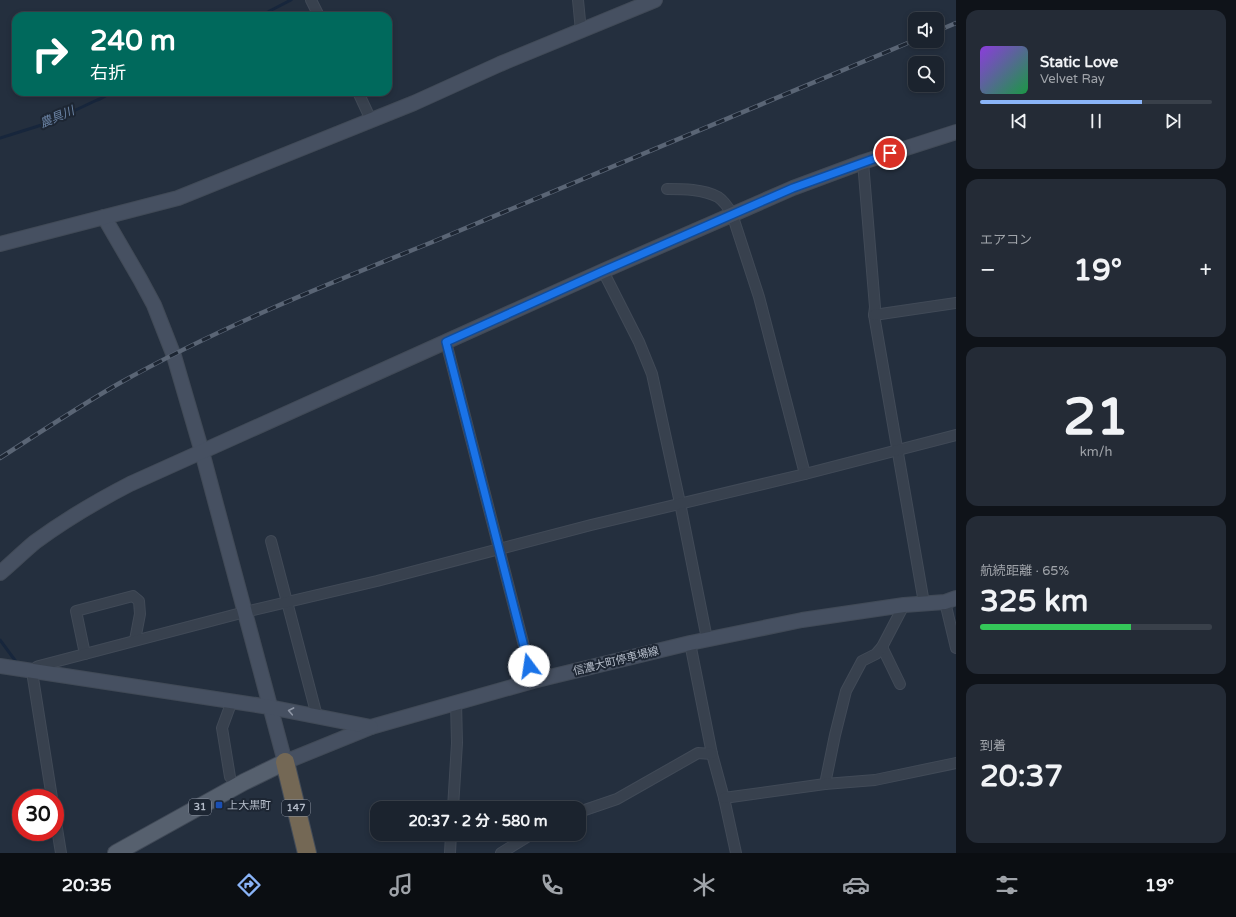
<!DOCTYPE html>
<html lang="ja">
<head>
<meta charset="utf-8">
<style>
	:root { --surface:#1b232e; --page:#242b36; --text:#f1f3f6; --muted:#a0a4aa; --line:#39404a; --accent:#8ab4f8 }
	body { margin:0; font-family:"Varela Round","Noto Sans JP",sans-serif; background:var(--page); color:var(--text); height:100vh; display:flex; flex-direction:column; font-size:15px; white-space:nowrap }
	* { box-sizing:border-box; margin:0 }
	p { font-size:13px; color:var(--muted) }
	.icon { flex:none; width:22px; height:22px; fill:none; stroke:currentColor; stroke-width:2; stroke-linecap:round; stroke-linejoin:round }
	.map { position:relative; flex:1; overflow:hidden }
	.sheet { display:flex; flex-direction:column; gap:10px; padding:10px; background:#0f1319; width:280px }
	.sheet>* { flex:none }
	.hud { position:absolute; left:12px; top:12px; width:380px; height:84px; border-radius:12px; box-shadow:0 2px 6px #0003,0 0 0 1px var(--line); background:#00695c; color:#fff; overflow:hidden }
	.controls { position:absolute; left:908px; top:12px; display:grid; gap:8px }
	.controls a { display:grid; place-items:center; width:36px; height:36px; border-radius:8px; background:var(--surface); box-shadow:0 2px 6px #0003,0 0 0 1px var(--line); font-size:20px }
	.speed { position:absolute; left:12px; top:789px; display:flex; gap:8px; font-size:20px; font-weight:700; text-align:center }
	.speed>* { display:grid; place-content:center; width:52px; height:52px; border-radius:50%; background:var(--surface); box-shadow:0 2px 6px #0003,0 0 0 1px var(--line); line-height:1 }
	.speed .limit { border:6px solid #d22; background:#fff; color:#111 }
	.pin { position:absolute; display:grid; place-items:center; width:34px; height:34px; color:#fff; margin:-17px; border:2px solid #fff; border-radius:50%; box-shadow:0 1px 4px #0007 }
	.me { position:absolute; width:44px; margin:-22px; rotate:346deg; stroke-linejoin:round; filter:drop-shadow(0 0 3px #0008) }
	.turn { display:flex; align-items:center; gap:14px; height:84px; padding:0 12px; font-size:18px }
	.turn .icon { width:52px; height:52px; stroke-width:2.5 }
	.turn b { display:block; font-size:28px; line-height:34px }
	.big { font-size:30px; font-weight:700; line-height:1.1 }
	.sheet .tile { flex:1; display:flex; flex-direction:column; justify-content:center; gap:6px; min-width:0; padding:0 14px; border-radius:12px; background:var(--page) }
	.sheet .dial { align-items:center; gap:0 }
	.dial b { font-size:52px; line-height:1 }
	.song { display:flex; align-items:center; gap:12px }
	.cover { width:48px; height:48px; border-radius:6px; background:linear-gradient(135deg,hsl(270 70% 55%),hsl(140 70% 35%)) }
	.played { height:4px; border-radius:2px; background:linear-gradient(90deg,var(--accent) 70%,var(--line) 70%) }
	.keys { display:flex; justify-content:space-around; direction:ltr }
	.heat { display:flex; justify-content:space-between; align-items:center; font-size:22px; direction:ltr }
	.charge { height:6px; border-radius:3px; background:linear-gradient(90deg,#34c759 65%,var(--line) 0) }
	.trip { position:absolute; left:370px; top:801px; width:216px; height:40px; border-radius:12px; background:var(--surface); box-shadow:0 2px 6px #0003,0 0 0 1px var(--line); font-weight:700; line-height:40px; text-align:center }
	.tab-bar { display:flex; height:64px; justify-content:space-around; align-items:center; background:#0b0e12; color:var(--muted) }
	.tab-bar .icon { width:28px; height:28px }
	.tab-bar .current { color:var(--accent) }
	.tab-bar b { font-size:18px; color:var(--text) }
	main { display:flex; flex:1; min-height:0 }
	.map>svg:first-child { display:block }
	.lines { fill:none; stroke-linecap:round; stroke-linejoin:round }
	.stream { stroke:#17263c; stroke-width:3 }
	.street-casing { stroke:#414a57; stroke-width:12 }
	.secondary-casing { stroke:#414a57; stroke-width:16 }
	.primary-casing { stroke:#414a57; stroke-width:18 }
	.highway-casing { stroke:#434c59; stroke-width:20 }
	.street { stroke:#38414e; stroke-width:10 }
	.secondary { stroke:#465061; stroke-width:14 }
	.primary { stroke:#56606e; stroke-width:16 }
	.highway { stroke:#746855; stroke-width:18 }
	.rail-casing { stroke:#5a6575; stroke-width:4.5 }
	.rail { stroke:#1d2633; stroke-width:3; stroke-dasharray:9; stroke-linecap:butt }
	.oneway { stroke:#8e96a5 }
	.route-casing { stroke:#114b97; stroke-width:10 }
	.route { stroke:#1a73e8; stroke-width:7 }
	.transit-dot { fill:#1a4fb4; stroke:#1d2633; stroke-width:1.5 }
	.labels { text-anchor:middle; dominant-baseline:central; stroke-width:4; stroke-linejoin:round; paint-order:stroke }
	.shield { fill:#1d2633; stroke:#878f9c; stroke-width:1 }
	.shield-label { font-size:10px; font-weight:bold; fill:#b4bcc9 }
	.street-label { font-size:11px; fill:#b4bcc9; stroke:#1d2633 }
	.poi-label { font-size:11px; fill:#b4bcc9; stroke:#1d2633; text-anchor:start }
	.water-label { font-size:12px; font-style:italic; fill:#6d86a8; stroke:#1d2633 }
</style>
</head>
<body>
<main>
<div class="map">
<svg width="956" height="853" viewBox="0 0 956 853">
	<rect width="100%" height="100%" fill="#242f3e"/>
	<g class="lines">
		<!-- stream -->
		<g class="stream">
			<path d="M260,16L291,0"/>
			<path d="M0,138L48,123L97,100L100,99L113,92"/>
			<path d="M0,640L17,663"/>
		</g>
		<defs>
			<g id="street">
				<path d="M311,0L319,16"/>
				<path d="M578,0L581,31"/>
				<path d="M358,92L371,120"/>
				<path d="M863,162L875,307L874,315L924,603"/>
				<path d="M667,189C683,189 703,189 718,197C724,201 728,207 732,214L759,297L805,474"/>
				<path d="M603,271L639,342L652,374L680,503L707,639"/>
				<path d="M874,315L956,303"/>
				<path d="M446,342L533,681"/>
				<path d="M271,541L317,716"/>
				<path d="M945,602L956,648"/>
				<path d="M690,643L712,754L724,798L736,853"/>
				<path d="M882,647L900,684"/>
				<path d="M85,654L76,611L133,596L139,601L140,614L135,640"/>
				<path d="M230,777L222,728L232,701"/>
				<path d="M825,784L835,735L846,691L862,661L876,654L882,647L904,605"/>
				<path d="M52,798L33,678C33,672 33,668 39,666L245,612L377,581L591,525L805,474L956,435"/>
				<path d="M724,798L825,784L875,780L956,763"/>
				<path d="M453,808L457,743L456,702"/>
				<path d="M579,812L617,799L698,753L712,754"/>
				<path d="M55,816L61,853"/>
				<path d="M450,853L451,834"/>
				<path d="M501,853L532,834"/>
			</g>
			<g id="secondary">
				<path d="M104,217L140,279L154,305L174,356L202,452L285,762L371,727L533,681L690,643L802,620L904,605L945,602L956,598"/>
				<path d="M0,244L178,198L414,103L500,64L655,0"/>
				<path d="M0,573C12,563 23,552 35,542C65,520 97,501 130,484L603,271L793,188L863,162L956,132"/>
				<path d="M0,666L269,707L371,727"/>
			</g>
			<path id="primary" d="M116,853L244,782L285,762"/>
			<path id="highway" d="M285,762L307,853"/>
		</defs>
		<!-- street casing -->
		<use href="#street" class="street-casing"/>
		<!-- secondary casing -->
		<use href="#secondary" class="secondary-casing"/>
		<!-- primary casing -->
		<use href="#primary" class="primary-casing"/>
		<!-- highway casing -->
		<use href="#highway" class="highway-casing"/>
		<!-- street -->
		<use href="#street" class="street"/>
		<!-- secondary -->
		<use href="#secondary" class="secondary"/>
		<!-- primary -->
		<use href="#primary" class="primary"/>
		<!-- highway -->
		<use href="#highway" class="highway"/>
		<defs>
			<g id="rail">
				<path d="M937,31L956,23"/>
				<path d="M0,458C39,433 78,407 118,384C218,328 325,285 430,243L915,40"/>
			</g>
		</defs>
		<!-- rail casing -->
		<use href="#rail" class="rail-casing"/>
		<!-- rail -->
		<use href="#rail" class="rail"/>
	</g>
	<!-- one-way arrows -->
	<defs><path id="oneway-chevron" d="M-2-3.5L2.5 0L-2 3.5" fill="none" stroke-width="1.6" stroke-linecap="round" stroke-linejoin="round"/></defs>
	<use class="oneway" href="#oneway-chevron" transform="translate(291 711) rotate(-169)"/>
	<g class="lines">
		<defs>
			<path id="route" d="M529,666L446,342L603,271L793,188L890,153"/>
		</defs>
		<!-- route casing -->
		<use href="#route" class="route-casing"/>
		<!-- route -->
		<use href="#route" class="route"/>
	</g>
	<!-- markers -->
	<rect class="transit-dot" x="215" y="801" width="8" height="8" rx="2"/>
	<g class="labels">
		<!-- shield labels -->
		<g class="shield">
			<rect x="189" y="799" width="22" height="16" rx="3"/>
			<rect x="282" y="800" width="28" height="16" rx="3"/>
		</g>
		<g class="shield-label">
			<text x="200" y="807">31</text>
			<text x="296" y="808">147</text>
		</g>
		<!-- street labels -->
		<g class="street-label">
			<text transform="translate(616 661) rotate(-14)">信濃大町停車場線</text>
		</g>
		<!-- poi labels -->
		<g class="poi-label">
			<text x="227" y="805">上大黒町</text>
		</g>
		<!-- water labels -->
		<g class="water-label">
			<text transform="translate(57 117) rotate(-23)">農具川</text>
		</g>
	</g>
</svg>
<div class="controls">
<a><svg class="icon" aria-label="sound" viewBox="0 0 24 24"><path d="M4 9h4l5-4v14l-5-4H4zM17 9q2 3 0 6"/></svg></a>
<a><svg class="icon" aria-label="search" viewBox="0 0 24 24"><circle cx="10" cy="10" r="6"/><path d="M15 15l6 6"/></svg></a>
</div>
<div class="speed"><div class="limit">30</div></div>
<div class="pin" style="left:890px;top:153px;background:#d93025"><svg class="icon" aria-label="arrive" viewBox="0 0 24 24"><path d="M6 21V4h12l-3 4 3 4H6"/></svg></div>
<svg class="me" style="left:529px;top:666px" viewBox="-20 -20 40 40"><circle r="19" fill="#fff"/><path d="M0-13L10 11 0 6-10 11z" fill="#1a73e8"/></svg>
<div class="trip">20:37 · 2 分 · 580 m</div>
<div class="hud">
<div class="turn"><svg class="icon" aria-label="right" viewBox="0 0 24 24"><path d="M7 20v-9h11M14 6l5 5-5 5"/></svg><div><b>240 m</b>右折</div></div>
</div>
</div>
<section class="sheet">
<div class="tile">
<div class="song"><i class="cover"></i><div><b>Static Love</b><p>Velvet Ray</p></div></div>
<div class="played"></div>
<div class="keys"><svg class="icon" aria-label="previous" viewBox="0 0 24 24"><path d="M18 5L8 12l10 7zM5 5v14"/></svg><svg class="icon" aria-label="pause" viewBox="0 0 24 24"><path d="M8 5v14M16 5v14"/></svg><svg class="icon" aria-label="next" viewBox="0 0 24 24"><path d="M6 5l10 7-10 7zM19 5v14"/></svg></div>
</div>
<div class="tile"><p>エアコン</p>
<div class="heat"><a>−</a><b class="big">19°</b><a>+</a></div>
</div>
<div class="tile dial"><b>21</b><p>km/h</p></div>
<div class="tile"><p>航続距離 · 65%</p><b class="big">325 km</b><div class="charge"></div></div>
<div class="tile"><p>到着</p><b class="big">20:37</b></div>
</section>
</main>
<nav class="tab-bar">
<b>20:35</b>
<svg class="icon current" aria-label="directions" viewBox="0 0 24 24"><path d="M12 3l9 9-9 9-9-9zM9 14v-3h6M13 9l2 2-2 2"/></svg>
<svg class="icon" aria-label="music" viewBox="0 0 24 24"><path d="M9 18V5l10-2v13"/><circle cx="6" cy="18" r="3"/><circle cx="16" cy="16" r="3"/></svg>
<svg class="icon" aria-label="phone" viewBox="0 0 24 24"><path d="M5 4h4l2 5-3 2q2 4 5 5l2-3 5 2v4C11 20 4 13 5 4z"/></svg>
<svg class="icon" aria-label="climate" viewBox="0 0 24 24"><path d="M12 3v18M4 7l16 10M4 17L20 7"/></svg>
<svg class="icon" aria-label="car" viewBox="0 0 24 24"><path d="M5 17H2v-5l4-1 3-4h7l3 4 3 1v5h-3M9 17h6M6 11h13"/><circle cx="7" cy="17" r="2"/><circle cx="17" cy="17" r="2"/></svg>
<svg class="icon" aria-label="filters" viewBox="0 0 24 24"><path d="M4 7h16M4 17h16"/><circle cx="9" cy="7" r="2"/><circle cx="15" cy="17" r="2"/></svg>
<b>19°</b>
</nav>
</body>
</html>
